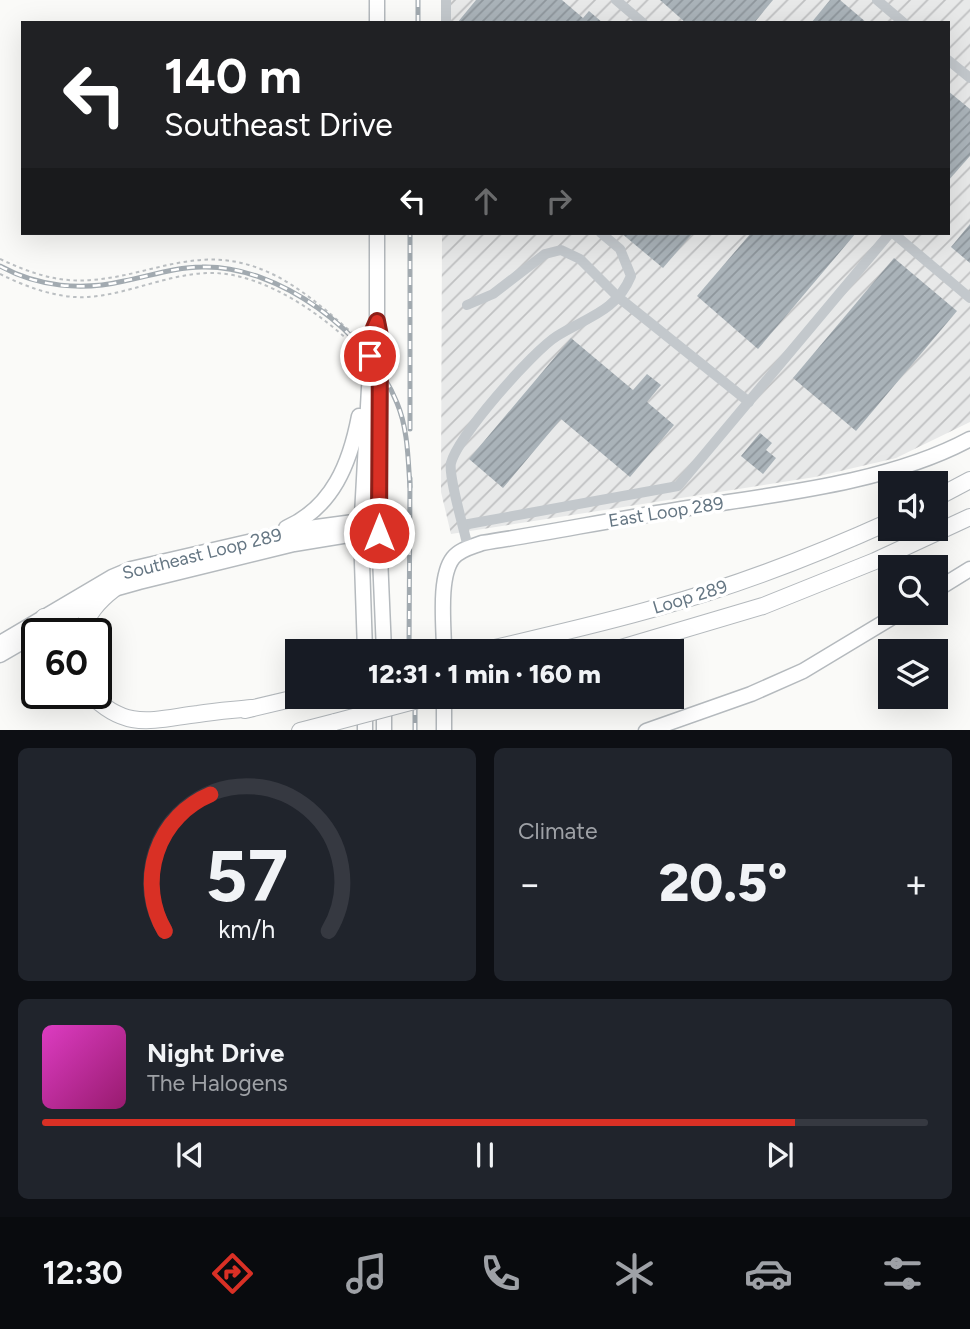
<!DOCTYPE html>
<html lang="en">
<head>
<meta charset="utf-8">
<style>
	:root { --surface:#171b24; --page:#20242c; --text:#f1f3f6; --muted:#9ea1a6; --line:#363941; --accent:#d93025 }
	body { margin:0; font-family:Figtree,sans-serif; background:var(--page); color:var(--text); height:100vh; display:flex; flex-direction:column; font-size:26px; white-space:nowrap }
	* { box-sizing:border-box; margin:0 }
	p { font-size:23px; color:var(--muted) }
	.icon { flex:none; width:38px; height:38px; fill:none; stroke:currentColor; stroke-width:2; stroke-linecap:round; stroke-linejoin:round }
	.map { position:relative; height:730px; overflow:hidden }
	.side { display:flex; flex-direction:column; gap:18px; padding:18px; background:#0d0f14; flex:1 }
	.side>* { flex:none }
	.top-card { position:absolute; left:21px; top:21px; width:929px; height:214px; border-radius:0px; box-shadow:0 7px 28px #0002; background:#202124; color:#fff; overflow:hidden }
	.controls { position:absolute; left:878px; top:471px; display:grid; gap:14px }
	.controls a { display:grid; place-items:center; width:70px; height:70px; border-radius:0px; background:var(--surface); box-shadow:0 7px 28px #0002; font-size:35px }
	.speed { position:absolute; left:21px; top:618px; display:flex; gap:14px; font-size:35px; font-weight:700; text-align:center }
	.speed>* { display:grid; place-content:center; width:91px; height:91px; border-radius:50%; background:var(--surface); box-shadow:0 7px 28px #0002; line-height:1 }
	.speed .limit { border:4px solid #111; border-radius:10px; background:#fff; color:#111 }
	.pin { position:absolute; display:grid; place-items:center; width:60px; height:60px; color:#fff; margin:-30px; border:4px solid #fff; border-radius:50%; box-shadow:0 2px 7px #0007 }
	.me { position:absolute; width:77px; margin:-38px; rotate:0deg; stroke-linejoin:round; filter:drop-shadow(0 0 5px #0008) }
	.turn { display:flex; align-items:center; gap:24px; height:147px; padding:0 28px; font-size:32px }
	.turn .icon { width:91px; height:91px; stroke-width:2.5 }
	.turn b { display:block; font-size:49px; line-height:60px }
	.lanes { display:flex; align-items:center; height:66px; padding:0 28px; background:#0003; justify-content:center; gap:35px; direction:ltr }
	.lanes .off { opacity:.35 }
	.big { font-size:52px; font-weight:800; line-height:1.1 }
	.side .widget { flex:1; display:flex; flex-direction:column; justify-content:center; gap:10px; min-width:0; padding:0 24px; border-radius:10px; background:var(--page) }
	.side .dial { align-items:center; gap:0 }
	.dial svg { height:182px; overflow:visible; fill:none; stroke:var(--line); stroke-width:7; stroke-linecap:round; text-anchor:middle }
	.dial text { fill:var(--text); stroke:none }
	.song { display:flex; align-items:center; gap:21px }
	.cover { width:84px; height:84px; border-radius:10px; background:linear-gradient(135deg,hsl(310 70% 55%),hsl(320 70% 35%)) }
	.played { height:7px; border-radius:4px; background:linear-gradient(90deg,var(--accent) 85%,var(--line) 85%) }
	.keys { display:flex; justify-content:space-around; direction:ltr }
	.heat { display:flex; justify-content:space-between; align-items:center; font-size:38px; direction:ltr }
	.side .tiles { flex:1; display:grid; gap:18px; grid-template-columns:1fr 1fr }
	.widget:last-child { grid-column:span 2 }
	.trip { position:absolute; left:285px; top:639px; width:399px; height:70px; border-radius:0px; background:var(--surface); box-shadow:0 7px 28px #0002; font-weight:800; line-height:70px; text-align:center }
	.tab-bar { display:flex; height:112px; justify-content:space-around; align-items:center; background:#090b0e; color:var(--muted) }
	.tab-bar .icon { width:49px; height:49px }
	.tab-bar .active { color:var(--accent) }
	.tab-bar b { font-size:32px; color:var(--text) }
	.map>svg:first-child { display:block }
	.industrial { fill:url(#industrial-furrows) }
	.building { fill:url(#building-hatch) }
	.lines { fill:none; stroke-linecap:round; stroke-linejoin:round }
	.major-casing { stroke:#b5babe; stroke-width:17 }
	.highway-casing { stroke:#b4b9bd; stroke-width:18 }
	.path { stroke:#bbbfc2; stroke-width:2; stroke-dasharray:3.5 3.5; stroke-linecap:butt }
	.minor { stroke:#c3c8cc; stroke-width:10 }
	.major { stroke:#fff; stroke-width:14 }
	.highway { stroke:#fff; stroke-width:16 }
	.rail-casing { stroke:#a2aab0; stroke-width:5 }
	.rail { stroke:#fff; stroke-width:2.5; stroke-dasharray:8; stroke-linecap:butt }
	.highway-bridge-casing { stroke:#b4b9bd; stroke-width:18; stroke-linecap:butt }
	.highway-bridge { stroke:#fff; stroke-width:16 }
	.route-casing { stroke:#8d1f18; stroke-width:18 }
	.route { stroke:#d93025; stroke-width:12 }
	.labels { text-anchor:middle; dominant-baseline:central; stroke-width:7; stroke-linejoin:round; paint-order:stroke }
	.street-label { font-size:18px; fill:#657683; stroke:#fff }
</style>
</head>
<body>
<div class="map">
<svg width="970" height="731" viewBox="0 0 970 731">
	<defs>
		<pattern id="industrial-furrows" width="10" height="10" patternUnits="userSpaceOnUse" patternTransform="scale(1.75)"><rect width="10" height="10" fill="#e8e9e9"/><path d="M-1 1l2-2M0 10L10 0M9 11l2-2" fill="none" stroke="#c0c1c2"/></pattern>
		<pattern id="building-hatch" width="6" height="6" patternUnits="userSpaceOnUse" patternTransform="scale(1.75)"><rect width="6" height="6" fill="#aab3b9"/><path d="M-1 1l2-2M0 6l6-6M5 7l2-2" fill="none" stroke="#8e969c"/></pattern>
	</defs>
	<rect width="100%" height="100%" fill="#fafaf8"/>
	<!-- industrial -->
	<path class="industrial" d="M442,0H970V422L896,458L815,477L451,534L441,492L442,233H948V23H442Z"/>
	<!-- building -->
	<g class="building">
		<path d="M476,0H562L583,18L589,11L603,23H457Z"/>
		<path d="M660,0H773L754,23H686Z"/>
		<path d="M830,0H840L867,23H811Z"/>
		<path d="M948,91L970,109V156L948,181Z"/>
		<path d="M970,224V263L951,247Z"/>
		<path d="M621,233H693L663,268Z"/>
		<path d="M751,233H856L758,349L697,296Z"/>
		<path d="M894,258L957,311L856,431L793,378Z"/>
		<path d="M571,338L633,390L647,374L661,385L647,402L674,425L630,477L561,419L503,488L469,459Z"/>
		<path d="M760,433L772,443L766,450L776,458L763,474L741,456Z"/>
	</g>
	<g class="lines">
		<defs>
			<g id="major">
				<path d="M377,23V0"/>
				<path d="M377,233V321L380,336L379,533L384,651"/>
				<path d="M286,528C333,507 350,463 359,416"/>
				<path d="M936,590L970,569"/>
				<path d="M0,643L112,577L131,569L309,528L361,521L379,523"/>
				<path d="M365,651L361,533L372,334"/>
				<path d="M444,651C444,627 438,577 453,558C460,549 472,547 482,543C547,533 611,520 676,510C769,495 887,484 970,439"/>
				<path d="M0,655L114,589L139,582L294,544L361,533H379"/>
				<path d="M444,696V731"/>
				<path d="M365,731V696"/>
				<path d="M384,731V696"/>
				<path d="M646,731L751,694L803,671L901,612"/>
			</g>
			<g id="highway">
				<path d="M936,498L970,480"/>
				<path d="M44,617L54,634"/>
				<path d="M80,634C88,614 97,602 114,589"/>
				<path d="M482,651C541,637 601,624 659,607C739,585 816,555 891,521"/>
				<path d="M611,651L763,606L875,561L970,517"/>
				<path d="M89,693C126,731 151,720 198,714C216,711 234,710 252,708"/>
				<path d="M245,710L304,696"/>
				<path d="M300,731L335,722"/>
			</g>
		</defs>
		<!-- major casing -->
		<use href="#major" class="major-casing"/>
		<!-- highway casing -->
		<use href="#highway" class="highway-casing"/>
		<!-- path -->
		<g class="path">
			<path d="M0,259C30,273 58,283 92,280C146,276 193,248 249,265C291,277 327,311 359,339"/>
			<path d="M0,274C26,287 59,299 88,297C131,294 171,272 215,273C266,275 324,315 359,351"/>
		</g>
		<!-- minor -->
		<g class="minor">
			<path d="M616,0L643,23"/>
			<path d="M877,0L904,23"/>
			<path d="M446,23V0"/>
			<path d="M948,60L970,78"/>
			<path d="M893,233L970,298"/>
			<path d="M467,305L493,294L545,254L561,250L580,259L618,297L749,402"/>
			<path d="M463,525L678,486L890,233"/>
			<path d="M468,548C465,532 448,476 451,463C458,436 533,351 557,336C587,317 616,312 631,276L620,249L601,233"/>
		</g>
		<!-- major -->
		<use href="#major" class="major"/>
		<!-- highway -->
		<use href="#highway" class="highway"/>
		<defs>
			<g id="rail">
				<path d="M418,23V0"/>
				<path d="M0,266C38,287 82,291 124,281C150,276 175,267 202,267C279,265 369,333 397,403C408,429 408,459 410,487"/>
				<path d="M410,429V233"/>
				<path d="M409,651L410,478"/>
				<path d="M415,731V696"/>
			</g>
		</defs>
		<!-- rail casing -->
		<use href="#rail" class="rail-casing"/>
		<!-- rail -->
		<use href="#rail" class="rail"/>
		<defs>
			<path id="highway-bridge" d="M335,722L433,696"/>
		</defs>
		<!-- highway-bridge casing -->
		<use href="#highway-bridge" class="highway-bridge-casing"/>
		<!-- highway-bridge -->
		<use href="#highway-bridge" class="highway-bridge"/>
	</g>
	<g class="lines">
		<defs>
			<path id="route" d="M370,356L371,335L377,321L380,336L379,533"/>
		</defs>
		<!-- route casing -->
		<use href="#route" class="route-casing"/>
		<!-- route -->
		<use href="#route" class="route"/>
	</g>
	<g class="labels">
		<!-- street labels -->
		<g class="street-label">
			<text transform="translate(666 512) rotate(-9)">East Loop 289</text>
			<text transform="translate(202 554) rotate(-14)">Southeast Loop 289</text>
			<text transform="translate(690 597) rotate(-17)">Loop 289</text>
		</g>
	</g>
</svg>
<div class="controls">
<a><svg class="icon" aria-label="sound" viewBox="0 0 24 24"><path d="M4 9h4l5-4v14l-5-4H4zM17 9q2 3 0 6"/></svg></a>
<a><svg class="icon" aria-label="search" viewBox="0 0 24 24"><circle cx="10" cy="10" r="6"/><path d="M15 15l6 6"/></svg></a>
<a><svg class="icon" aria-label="layers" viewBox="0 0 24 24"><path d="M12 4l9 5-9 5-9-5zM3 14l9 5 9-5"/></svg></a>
</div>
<div class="speed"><div class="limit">60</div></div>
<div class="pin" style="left:370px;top:356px;background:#d93025"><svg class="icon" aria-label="arrive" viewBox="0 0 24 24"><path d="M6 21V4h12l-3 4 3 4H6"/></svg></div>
<svg class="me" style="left:379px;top:533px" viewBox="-20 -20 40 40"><circle r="17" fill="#d93025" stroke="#fff" stroke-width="3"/><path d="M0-11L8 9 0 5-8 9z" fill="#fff"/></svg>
<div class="trip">12:31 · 1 min · 160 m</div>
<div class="top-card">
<div class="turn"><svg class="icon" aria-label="left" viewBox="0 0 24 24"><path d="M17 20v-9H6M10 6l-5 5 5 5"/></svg><div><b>140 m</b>Southeast Drive</div></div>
<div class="lanes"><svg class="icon" aria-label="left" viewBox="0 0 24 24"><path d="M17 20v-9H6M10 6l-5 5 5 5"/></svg><svg class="icon off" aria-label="ahead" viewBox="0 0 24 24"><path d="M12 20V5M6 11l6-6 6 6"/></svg><svg class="icon off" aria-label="right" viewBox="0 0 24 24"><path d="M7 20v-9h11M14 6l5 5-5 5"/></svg></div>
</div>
</div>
<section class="side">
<div class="tiles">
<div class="widget dial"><svg viewBox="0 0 100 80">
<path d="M14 69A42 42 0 1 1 86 69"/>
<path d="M14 69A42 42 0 0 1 34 9" stroke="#d93025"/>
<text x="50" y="56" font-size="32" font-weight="700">57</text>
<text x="50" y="72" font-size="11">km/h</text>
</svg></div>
<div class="widget"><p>Climate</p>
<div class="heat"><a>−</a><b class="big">20.5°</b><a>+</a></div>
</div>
<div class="widget">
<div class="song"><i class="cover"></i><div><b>Night Drive</b><p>The Halogens</p></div></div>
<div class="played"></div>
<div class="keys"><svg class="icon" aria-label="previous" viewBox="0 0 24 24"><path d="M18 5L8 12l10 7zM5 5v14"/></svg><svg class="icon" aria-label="pause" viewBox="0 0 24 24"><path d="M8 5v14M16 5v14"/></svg><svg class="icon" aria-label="next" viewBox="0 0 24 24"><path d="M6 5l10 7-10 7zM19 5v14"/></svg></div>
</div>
</div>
</section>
<nav class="tab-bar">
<b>12:30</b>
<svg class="icon active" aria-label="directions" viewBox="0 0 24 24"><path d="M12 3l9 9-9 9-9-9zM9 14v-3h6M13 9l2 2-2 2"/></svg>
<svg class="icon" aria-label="music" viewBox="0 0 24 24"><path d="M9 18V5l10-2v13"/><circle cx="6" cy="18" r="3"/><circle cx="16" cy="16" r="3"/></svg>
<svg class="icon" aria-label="phone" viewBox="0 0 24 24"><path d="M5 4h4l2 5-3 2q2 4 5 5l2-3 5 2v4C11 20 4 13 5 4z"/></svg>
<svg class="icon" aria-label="climate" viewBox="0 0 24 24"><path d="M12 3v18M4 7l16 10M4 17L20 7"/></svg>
<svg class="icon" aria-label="car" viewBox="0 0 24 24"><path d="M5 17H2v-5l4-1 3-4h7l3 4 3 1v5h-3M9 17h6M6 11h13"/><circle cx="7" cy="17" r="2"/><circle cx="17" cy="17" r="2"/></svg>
<svg class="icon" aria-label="filters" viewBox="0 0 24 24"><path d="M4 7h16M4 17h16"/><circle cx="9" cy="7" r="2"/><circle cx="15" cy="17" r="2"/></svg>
</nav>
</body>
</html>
